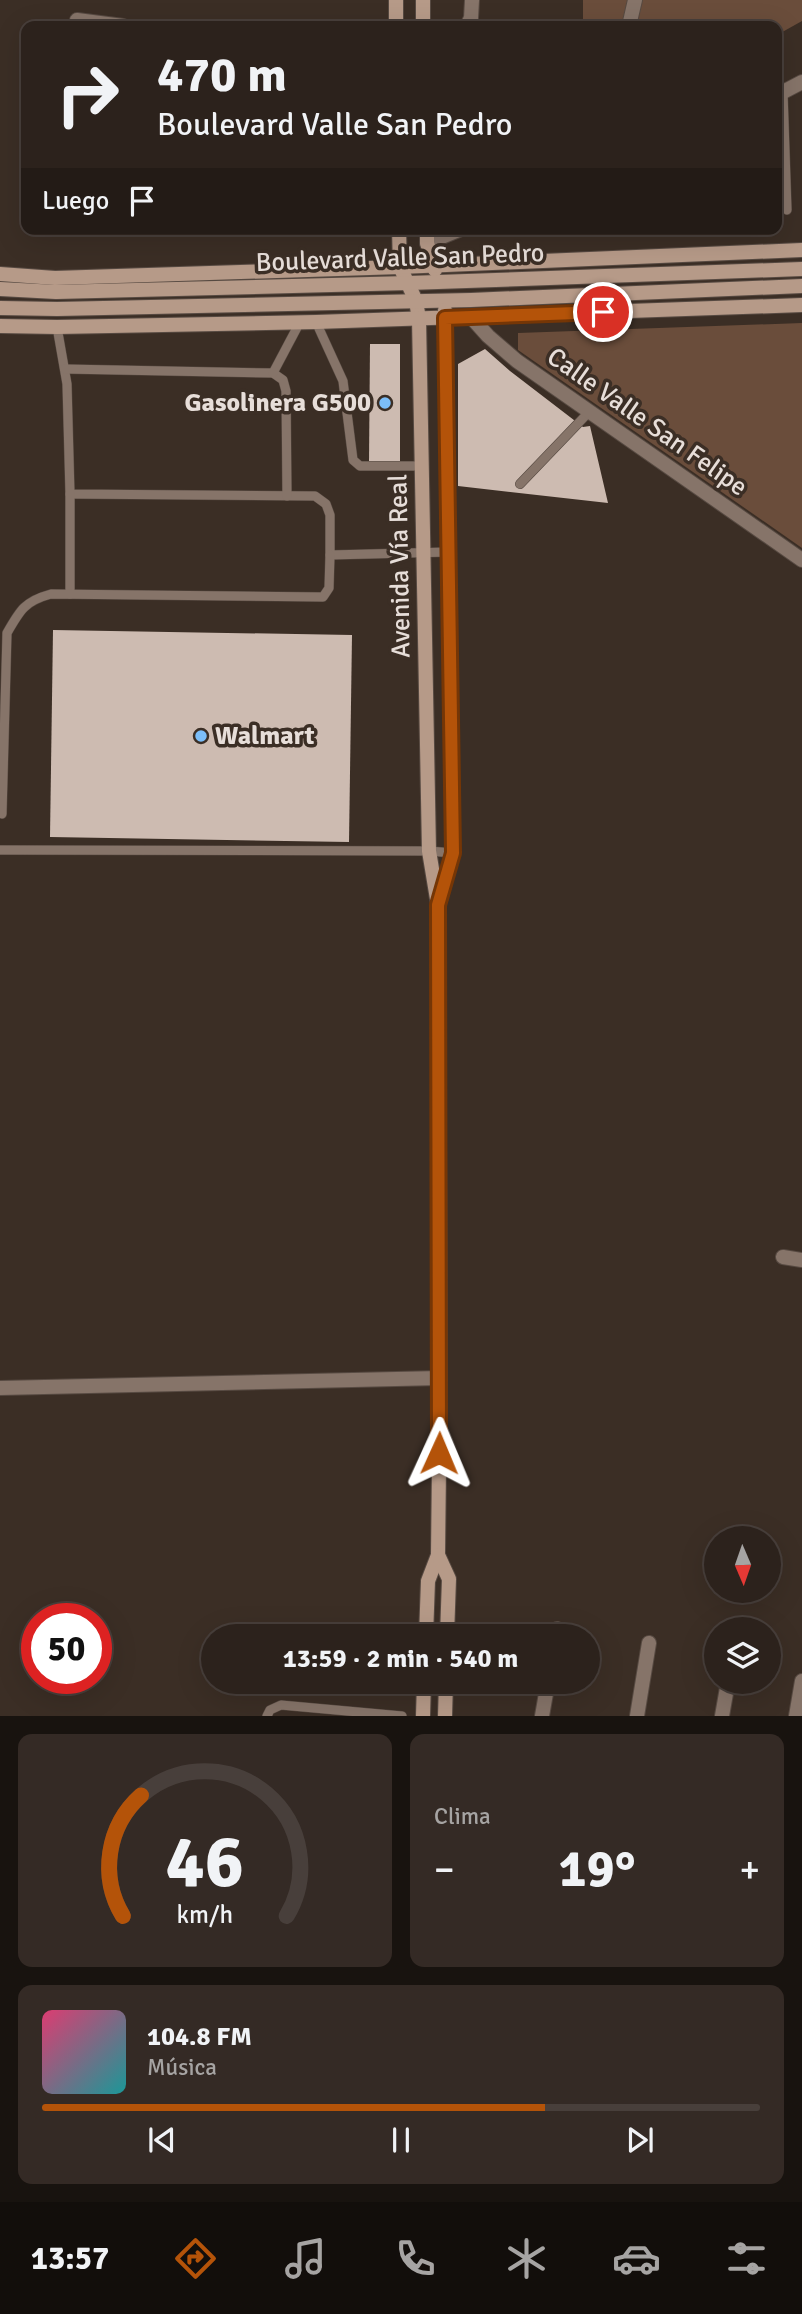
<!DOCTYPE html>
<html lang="es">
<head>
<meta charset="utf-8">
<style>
	:root { --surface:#2c221c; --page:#342a25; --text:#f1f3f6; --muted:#a6a4a3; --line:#483f3b; --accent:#b45309 }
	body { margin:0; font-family:Signika,sans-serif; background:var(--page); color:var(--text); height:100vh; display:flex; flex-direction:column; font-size:26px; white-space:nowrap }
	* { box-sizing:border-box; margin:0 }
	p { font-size:23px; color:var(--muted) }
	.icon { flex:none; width:38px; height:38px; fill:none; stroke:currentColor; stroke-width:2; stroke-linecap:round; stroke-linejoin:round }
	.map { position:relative; height:1716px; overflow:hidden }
	.drawer { display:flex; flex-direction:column; gap:18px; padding:18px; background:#18130f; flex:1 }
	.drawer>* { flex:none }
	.guide { position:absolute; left:21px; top:21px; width:761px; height:214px; border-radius:14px; box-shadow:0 7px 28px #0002,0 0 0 2px var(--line); background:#2c221c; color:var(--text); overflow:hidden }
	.needle { width:46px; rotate:178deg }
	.controls { position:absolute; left:704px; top:1526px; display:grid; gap:14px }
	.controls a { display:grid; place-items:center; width:77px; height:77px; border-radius:50%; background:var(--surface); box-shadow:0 7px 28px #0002,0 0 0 2px var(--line); font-size:35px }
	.speed { position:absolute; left:21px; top:1603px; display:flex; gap:14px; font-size:35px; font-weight:700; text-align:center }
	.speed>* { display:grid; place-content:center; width:91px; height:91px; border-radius:50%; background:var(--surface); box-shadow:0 7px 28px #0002,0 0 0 2px var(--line); line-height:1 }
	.speed .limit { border:10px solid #d22; background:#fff; color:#111 }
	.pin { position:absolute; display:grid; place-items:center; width:60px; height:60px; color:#fff; margin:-30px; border:4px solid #fff; border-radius:50%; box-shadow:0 2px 7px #0007 }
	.me { position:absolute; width:77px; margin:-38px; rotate:1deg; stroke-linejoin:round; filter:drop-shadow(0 0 5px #0008) }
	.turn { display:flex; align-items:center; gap:24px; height:147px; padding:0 21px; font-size:32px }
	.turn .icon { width:91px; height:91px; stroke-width:2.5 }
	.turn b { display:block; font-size:49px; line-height:60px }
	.then { display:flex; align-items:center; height:66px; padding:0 21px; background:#0003; gap:14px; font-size:26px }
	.big { font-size:52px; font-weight:800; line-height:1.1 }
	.drawer .widget { flex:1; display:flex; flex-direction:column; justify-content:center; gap:10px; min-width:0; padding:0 24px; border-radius:14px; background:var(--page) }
	.drawer .dial { align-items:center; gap:0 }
	.dial svg { height:182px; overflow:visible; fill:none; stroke:var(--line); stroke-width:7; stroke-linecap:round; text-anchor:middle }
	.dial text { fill:var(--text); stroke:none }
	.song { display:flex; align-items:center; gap:21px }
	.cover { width:84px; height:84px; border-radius:10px; background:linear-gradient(135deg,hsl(340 70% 55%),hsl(180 70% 35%)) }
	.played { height:7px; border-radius:4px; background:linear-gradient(90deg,var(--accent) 70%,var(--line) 70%) }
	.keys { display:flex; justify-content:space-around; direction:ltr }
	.heat { display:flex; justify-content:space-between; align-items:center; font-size:38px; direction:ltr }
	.drawer .tiles { flex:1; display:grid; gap:18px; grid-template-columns:1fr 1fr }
	.widget:last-child { grid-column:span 2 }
	.trip { position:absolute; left:201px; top:1624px; width:399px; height:70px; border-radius:35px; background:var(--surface); box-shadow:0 7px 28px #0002,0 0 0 2px var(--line); font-weight:800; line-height:70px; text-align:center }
	.dock { display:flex; height:112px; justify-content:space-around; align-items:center; background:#120e0b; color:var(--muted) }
	.dock .icon { width:49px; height:49px }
	.dock .selected { color:var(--accent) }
	.dock b { font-size:32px; color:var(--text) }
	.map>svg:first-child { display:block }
	.green { fill:#6a4d3b }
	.building { fill:#cdbbb1 }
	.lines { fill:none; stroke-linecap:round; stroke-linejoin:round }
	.service-casing { stroke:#574a42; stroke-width:10 }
	.minor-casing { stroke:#574a42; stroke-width:16 }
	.secondary-casing { stroke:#574a42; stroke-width:16 }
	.service { stroke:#867469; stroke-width:9 }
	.minor { stroke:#867469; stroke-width:14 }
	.secondary { stroke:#b69a88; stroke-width:14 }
	.route-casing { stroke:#753606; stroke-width:18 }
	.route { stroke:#b45309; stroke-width:12 }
	.poi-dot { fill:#7cbef9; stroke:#3b2e25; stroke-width:2.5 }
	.labels { text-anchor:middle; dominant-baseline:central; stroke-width:7; stroke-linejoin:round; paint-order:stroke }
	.street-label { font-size:26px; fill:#e7ded9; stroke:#3b2e25 }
	.poi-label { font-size:26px; font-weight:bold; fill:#e7ded9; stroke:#3b2e25; text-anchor:end }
</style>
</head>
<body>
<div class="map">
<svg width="802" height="1716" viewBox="0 0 802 1716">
	<rect width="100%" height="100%" fill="#3b2e25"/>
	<!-- green -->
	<g class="green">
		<path d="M583,0H802V21L777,35V26H583Z"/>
		<path d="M802,323V548L518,350V333Z"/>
	</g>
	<!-- building -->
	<g class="building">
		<path d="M370,344H400V462H369Z"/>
		<path d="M485,349L510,371L583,427L590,426L608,503L458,486V364Z"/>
		<path d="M53,630L352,635L349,842L50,837Z"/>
	</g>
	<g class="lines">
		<defs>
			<g id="service">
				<path d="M777,96L783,92L787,210"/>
				<path d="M316,322L343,381L353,460L360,466H423"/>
				<path d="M57,327L67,384L70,494L315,496L326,504L330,515V555L448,552"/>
				<path d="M65,369L273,373L283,380L286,391L287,496"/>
				<path d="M273,373L300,322"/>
				<path d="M520,484L589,412"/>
				<path d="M70,594V494"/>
				<path d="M2,814L7,633C20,610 25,601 51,594L323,597L329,588L330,555"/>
				<path d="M0,850L429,851L453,853"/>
				<path d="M267,1716L270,1710L281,1705L402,1716"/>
			</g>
			<g id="minor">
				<path d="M77,20L123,26"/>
				<path d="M467,26L471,18L472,0"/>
				<path d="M629,26L635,0"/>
				<path d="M783,92L802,82"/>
				<path d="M427,243L461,229"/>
				<path d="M471,317L488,336L517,361L802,560"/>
				<path d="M783,1257L802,1260"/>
				<path d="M0,1388L440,1378"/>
				<path d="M556,1636L557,1629"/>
				<path d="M542,1716L548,1682"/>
				<path d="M637,1716L649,1643"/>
				<path d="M722,1716L728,1682"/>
				<path d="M796,1716L802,1681"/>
			</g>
			<g id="secondary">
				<path d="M423,0V26"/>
				<path d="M396,26V0"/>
				<path d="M399,229L400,267L416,301L419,319L429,851L438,905L440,1378L438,1555L428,1581L426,1636"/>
				<path d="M427,229V243L435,270"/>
				<path d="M0,274L55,278L400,267L802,250"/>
				<path d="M0,289L56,292L409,283L802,269"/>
				<path d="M0,308L57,309L471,300L802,286"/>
				<path d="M0,326L57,327L316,322L802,305"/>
				<path d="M440,900L453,853L445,310"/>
				<path d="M438,1555L449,1579L447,1636"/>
				<path d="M423,1716L424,1682"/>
				<path d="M445,1716L446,1682"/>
			</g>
		</defs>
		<!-- service casing -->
		<use href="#service" class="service-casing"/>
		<!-- minor casing -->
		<use href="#minor" class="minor-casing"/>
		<!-- secondary casing -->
		<use href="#secondary" class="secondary-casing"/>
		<!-- service -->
		<use href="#service" class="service"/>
		<!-- minor -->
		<use href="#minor" class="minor"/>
		<!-- secondary -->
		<use href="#secondary" class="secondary"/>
	</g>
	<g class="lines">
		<defs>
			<path id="route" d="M439,1453L438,905L453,853L445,318L603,312"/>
		</defs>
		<!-- route casing -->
		<use href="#route" class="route-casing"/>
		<!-- route -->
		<use href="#route" class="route"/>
	</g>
	<!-- markers -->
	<g class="poi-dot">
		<circle cx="385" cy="403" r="7"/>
		<circle cx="201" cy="736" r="7"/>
	</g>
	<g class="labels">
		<!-- street labels -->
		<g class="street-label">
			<text transform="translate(400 258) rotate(-2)">Boulevard Valle San Pedro</text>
			<text transform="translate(647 422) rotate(35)">Calle Valle San Felipe</text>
			<text transform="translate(400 566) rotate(-91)">Avenida Vía Real</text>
		</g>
		<!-- poi labels -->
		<g class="poi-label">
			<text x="371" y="403">Gasolinera G500</text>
			<text x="215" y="736" text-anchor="start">Walmart</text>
		</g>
	</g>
</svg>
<div class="controls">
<a><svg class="needle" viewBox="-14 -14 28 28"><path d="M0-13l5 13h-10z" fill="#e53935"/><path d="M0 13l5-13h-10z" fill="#a6a4a3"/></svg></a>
<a><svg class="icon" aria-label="layers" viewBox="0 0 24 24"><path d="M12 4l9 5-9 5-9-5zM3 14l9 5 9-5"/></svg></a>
</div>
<div class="speed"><div class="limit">50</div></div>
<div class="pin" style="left:603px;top:312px;background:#d93025"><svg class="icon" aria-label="arrive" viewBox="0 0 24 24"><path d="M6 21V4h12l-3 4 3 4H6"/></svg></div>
<svg class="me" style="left:439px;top:1453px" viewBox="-20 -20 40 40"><path d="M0-17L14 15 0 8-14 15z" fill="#b45309" stroke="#fff" stroke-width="4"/></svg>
<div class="trip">13:59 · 2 min · 540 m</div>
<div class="guide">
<div class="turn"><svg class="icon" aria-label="right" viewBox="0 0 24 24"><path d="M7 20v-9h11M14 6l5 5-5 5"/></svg><div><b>470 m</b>Boulevard Valle San Pedro</div></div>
<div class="then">Luego<svg class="icon" aria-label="arrive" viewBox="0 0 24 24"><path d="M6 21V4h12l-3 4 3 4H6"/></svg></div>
</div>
</div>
<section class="drawer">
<div class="tiles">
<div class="widget dial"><svg viewBox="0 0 100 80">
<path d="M14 69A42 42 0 1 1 86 69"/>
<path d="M14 69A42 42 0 0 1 22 16" stroke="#b45309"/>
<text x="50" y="56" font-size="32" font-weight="700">46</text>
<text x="50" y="72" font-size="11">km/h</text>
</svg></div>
<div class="widget"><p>Clima</p>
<div class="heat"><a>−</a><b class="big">19°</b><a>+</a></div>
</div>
<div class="widget">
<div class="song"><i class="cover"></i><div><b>104.8 FM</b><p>Música</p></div></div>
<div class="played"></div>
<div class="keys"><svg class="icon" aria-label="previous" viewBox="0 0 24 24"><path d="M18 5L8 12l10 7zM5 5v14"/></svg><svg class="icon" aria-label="pause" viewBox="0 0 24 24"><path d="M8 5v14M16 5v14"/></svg><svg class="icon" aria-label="next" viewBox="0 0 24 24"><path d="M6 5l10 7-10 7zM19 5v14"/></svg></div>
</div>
</div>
</section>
<nav class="dock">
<b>13:57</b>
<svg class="icon selected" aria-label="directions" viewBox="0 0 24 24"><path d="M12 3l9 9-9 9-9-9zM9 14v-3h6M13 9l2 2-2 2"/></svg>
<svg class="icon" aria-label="music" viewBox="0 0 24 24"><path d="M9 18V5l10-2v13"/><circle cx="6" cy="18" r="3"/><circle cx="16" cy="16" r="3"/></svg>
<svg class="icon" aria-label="phone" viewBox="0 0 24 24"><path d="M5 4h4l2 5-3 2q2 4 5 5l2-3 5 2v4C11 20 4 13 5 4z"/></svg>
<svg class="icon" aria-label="climate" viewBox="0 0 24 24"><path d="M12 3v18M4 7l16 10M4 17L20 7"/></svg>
<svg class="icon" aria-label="car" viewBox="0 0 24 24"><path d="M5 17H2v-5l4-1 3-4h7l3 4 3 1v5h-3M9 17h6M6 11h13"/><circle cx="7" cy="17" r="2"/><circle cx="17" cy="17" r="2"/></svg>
<svg class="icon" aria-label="filters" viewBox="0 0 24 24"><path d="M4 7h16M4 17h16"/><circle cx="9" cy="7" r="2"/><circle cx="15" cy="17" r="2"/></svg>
</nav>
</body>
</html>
